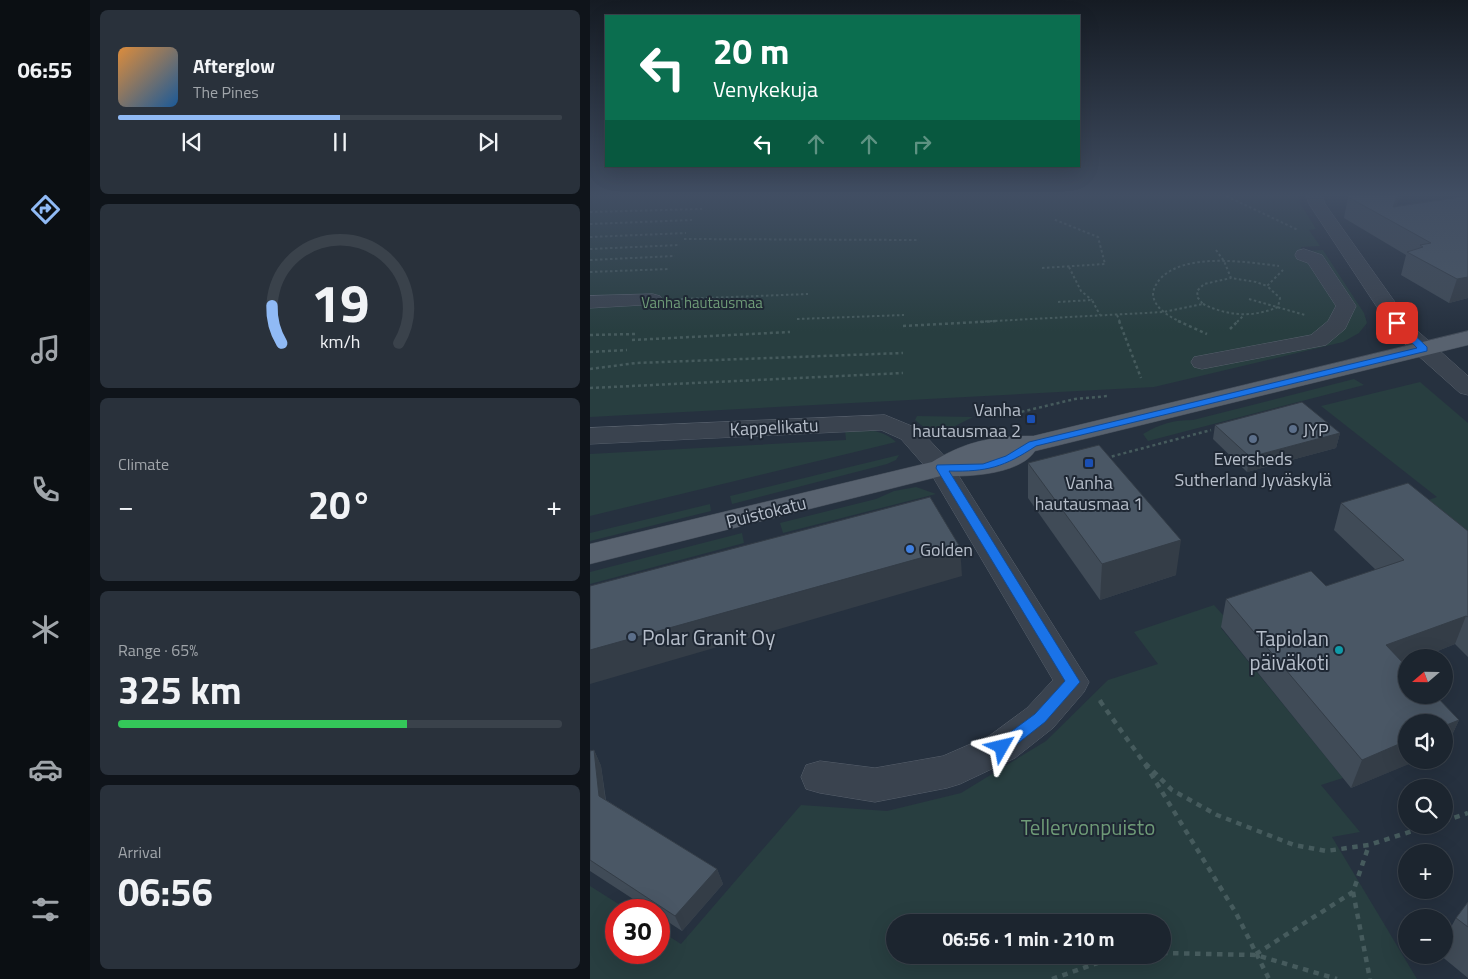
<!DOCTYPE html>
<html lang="en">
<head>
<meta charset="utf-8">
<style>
	:root { --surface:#1c252f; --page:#29313b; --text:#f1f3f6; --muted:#a0a5aa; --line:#3a424b; --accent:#90baf5 }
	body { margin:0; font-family:"Titillium Web",sans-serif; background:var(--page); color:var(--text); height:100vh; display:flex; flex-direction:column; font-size:19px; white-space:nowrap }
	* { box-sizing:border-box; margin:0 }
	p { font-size:16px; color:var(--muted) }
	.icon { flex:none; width:28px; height:28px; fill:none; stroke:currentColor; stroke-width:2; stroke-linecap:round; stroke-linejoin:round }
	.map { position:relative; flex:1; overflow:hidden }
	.panel { display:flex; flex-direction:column; gap:10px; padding:10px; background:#0f141a; width:500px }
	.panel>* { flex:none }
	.hud { position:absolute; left:15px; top:15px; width:475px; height:152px; border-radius:0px; box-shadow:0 5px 20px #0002,0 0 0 1px var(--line); background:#0b6e4f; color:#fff; overflow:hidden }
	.needle { width:32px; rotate:250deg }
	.controls { position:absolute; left:808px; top:649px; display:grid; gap:10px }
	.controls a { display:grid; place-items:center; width:55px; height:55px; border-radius:50%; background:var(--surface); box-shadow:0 5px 20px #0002,0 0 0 1px var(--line); font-size:25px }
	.speed { position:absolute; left:15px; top:899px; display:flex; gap:10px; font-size:25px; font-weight:700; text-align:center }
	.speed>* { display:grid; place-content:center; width:65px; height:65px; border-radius:50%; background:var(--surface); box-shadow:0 5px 20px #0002,0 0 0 1px var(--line); line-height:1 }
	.speed .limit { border:8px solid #d22; background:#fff; color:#111 }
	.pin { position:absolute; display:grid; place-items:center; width:42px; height:42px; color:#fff; margin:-21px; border-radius:10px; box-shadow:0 2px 8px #0006 }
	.me { position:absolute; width:55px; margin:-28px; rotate:53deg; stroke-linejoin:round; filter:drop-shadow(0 0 4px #0008) }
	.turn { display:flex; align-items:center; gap:18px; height:105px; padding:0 25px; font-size:22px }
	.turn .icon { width:65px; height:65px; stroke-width:2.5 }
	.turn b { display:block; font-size:35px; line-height:42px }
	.lanes { display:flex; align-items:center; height:48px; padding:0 25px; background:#0003; justify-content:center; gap:25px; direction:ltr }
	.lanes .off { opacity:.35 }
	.big { font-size:38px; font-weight:700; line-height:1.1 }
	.panel .card { flex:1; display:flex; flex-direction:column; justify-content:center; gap:8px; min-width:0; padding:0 18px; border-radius:8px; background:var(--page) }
	.panel .dial { align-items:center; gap:0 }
	.dial svg { height:130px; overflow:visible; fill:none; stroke:var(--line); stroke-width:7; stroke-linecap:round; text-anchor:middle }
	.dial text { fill:var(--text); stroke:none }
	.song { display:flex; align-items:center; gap:15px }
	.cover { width:60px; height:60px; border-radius:8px; background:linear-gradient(135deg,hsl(30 70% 55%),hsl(210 70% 35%)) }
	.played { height:5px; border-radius:2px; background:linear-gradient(90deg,var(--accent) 50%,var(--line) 50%) }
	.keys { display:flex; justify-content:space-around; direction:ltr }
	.heat { display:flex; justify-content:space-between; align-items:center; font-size:28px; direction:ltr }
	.charge { height:8px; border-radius:4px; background:linear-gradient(90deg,#34c759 65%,var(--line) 0) }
	.trip { position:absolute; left:296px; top:914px; width:285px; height:50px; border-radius:25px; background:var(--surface); box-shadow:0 5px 20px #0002,0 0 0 1px var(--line); font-weight:700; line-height:50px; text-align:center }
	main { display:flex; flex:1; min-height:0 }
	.tabs { display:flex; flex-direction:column; width:90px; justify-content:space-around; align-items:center; background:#0b0f13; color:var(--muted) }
	.tabs .icon { width:35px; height:35px }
	.tabs .active { color:var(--accent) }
	.tabs b { font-size:22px; color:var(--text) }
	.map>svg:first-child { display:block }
	.green { fill:#283e40; fill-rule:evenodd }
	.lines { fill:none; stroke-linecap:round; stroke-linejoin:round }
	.minor-casing { stroke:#58616d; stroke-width:1 }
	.major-casing { stroke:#434c58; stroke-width:1 }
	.path-far3 { stroke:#465b5d; stroke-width:2; stroke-dasharray:2.5 2.5; stroke-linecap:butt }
	.path-far2 { stroke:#465b5d; stroke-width:2.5; stroke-dasharray:3 3; stroke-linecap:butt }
	.path-far1 { stroke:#465b5d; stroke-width:4; stroke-dasharray:4.5 4.5; stroke-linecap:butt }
	.path { stroke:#465b5d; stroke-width:4.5; stroke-dasharray:5.5 5.5; stroke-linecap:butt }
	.minor { fill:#3a434f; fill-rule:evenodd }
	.major { fill:#58626f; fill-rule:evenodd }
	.wall { fill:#404b57 }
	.shaded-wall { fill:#343d47 }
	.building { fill:#4a5765; stroke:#343d47 }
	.route { fill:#1a73e8; stroke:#114b97 }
	.transit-dot { fill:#1a4fb4; stroke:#1f2834; stroke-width:2 }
	.service-dot { fill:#5c6f8a; stroke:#1f2834; stroke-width:2 }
	.shop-dot { fill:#3f7fe0; stroke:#1f2834; stroke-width:2 }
	.culture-dot { fill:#0f9aa8; stroke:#1f2834; stroke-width:2 }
	.labels { text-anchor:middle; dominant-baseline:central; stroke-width:4; stroke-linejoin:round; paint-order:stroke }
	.far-park-label { font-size:15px; fill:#6e9a77; stroke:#1f2834 }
	.poi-label { font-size:18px; fill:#b6beca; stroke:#1f2834; text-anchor:start }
	.street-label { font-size:18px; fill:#b6beca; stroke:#1f2834 }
	.near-poi-label { font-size:21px; fill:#b6beca; stroke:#1f2834; text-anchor:start }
	.near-park-label { font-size:21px; fill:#6e9a77; stroke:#1f2834 }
</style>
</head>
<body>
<main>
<nav class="tabs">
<b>06:55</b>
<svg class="icon active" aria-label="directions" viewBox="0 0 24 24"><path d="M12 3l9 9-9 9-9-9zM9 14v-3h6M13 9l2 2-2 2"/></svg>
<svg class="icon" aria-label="music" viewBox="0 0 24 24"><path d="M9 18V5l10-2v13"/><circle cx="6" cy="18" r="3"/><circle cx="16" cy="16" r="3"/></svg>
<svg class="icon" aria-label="phone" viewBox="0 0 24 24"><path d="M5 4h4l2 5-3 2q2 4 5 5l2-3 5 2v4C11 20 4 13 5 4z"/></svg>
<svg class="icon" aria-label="climate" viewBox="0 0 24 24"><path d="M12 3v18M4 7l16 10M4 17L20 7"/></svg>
<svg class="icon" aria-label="car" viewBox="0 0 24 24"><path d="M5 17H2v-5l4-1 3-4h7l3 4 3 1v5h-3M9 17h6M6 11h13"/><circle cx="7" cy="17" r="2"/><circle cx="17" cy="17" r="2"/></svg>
<svg class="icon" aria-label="filters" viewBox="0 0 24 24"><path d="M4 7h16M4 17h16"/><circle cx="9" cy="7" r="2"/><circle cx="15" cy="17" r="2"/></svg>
</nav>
<section class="panel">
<div class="card">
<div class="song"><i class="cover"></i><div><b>Afterglow</b><p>The Pines</p></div></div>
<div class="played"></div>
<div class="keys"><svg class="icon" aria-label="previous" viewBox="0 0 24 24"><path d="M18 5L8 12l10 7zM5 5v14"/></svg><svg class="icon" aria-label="pause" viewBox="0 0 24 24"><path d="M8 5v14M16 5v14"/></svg><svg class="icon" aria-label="next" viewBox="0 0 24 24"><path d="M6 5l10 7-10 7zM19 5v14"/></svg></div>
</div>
<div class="card dial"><svg viewBox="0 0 100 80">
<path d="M14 69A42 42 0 1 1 86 69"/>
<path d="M14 69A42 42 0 0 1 8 46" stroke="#90baf5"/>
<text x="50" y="56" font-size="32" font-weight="700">19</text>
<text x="50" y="72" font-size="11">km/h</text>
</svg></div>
<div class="card"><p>Climate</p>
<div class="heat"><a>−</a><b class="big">20°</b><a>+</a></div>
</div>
<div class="card"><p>Range · 65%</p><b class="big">325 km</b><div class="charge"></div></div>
<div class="card"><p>Arrival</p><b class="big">06:56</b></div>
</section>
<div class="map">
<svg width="878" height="979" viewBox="0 0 878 979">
	<rect width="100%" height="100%" fill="#26313f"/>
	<!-- green -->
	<g class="green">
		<path d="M0,194H709L710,203L726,229L719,230L730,246L711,247L713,251L733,250L774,313L777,323L769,333L753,342L564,387L0,417Z"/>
		<path d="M764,379L774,385L558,441L553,434C570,424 583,420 603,420Z"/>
		<path d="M830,382L878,423V568L810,510L847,497L731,406Z"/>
		<path d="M327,416L383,417L363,427L340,432L325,420Z"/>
		<path d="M255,429C273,429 293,429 306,442L0,516V454L256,440Z"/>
		<path d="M309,455L306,460L297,464L142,504L140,496Z"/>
		<path d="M326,487L346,494L193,533L190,523L286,499L304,491Z"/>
		<path d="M120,504L121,511L0,541V533Z"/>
		<path d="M152,533L154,543L0,584V572Z"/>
		<path d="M624,605L641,624L631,628L753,778L731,785L770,832L742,837L827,979H0V886L38,910H26V952H69V930L91,944L211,805L297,811L371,793L456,741L518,680L568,664L544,632ZM305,922H572V955H305Z"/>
	</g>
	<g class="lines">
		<defs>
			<g id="minor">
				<path d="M716,194H732L735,204L822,326L878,376V395L870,393L806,336L719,204Z"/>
				<path d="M714,249L732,255L766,306L755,329L736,345L612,369L604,367L601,362L604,357L721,335L738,321L746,306L718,263L707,259L705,255L707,251Z"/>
				<path d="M63,294L70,296L73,300L70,304L0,308V296Z"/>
				<path d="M295,415L329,429L360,462L499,682L494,692L463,728L425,758L370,784L357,788L285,802L230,793L216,789L211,777L216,765L230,761L285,768L353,756L399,736L437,708L463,680L340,472L311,439L291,430L0,444V428Z"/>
			</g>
			<path id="major" d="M878,331V345L445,451C429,475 377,477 351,476L0,564V544L342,462C376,441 403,436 443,436Z"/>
		</defs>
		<!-- minor casing -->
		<use href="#minor" class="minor-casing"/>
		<!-- major casing -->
		<use href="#major" class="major-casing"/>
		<!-- path-far3 -->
		<g class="path-far3">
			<path d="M632,194L708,230"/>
			<path d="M0,212L112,209"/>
			<path d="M0,224L102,220"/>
			<path d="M0,237L96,233"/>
			<path d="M94,239L327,240"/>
			<path d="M0,249L90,245"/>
			<path d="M626,250L634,261L641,278L666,282L677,286"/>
			<path d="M0,260L85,256"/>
			<path d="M479,267L491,291L502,300"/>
			<path d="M452,268L515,264L508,237L463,219"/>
			<path d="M0,272L79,269"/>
			<path d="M91,299L218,294"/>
			<path d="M659,299L715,315"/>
			<path d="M468,302L502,300L510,315"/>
			<path d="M613,304C638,316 662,318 688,307L690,298L677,286L693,270"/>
			<path d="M527,315L530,322"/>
			<path d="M207,319L314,315"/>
			<path d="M385,322L574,312L613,304L608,298L607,291L614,284L641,278"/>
			<path d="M591,322C580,317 563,308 563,293C564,287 567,283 570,279C595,252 656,262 689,266"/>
			<path d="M647,322L653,316"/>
		</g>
		<!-- path-far2 -->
		<g class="path-far2">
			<path d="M529,321L551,378"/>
			<path d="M588,321L617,334"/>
			<path d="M313,326L408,321"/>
			<path d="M640,329L648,321"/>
			<path d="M0,335L45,334"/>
			<path d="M42,340L200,332"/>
			<path d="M0,352L37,350"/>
			<path d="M0,369L46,363L313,353"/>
			<path d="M0,388L313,373"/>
			<path d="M414,416L485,399L518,396"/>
			<path d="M516,458L621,430"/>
		</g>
		<!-- path-far1 -->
		<path class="path-far1" d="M510,700L511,702"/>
		<!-- path -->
		<g class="path">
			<path d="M510,701L552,760L582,790L627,815L704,845L736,851L779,845L841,825"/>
			<path d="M555,764L646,913L679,979"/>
			<path d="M854,821L878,813"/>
			<path d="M763,892L780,979"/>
			<path d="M572,953L666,955L747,979"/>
			<path d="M666,954L763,892L779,845"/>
			<path d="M462,979L530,955"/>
		</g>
		<!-- minor -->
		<use href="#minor" class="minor"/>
		<!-- major -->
		<use href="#major" class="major"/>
	</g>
	<!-- wall -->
	<g class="wall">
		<path d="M760,194H811L806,206L878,196V298L859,303L811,275L816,255L754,218L758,197Z"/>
		<path d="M625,425L750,433L746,448L657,472L623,439Z"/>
		<path d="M438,463L586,575L510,600L438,498Z"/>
		<path d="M751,503L878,531V657L865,644L830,658H816V663L814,664L869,720L856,748L761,788L631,627L636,599L736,586L786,570L744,530Z"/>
		<path d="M4,750L11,766L16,800L127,869L133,884L92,931L69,916V910H60L0,871V751Z"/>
		<path d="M878,902V978L850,955H854V940L866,918Z"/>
	</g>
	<!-- shaded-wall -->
	<g class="shaded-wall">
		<path d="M808,194H811L801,220L803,207Z"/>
		<path d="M878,277V298L859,303L867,279Z"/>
		<path d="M750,433L746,448L657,472L660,457Z"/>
		<path d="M591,540L586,575L510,600L512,564Z"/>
		<path d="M370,547L372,576L0,684V650Z"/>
		<path d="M876,616L865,644L830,658H816V663L786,674L796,645Z"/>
		<path d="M869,720L856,748L854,749V726Z"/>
		<path d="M816,741V760H829L761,788L772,760Z"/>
		<path d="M4,750L11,766L17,813L9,796Z"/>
		<path d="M127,869L133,884L92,931L85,916Z"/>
	</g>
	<!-- building -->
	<g class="building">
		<path d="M760,194H808L803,207L878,196V277L867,279L817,252L833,247L830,245L841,243L758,197Z"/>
		<path d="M712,402L750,433L660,457L625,425Z"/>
		<path d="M509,445L591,540L512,564L438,463Z"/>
		<path d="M818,483L878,531V617L876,616L796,645L816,666V695H845L869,720L854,726V722H816V741L772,760L636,599L721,571L736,586L814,560L751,503Z"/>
		<path d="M340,497L370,547L0,650V586Z"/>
		<path d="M4,750L9,796L127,869L85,916L0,860V751Z"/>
		<path d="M878,902V927L866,918Z"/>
	</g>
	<!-- sky -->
	<linearGradient id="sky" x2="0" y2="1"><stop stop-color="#151b23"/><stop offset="0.59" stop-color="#414e63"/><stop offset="1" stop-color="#414e63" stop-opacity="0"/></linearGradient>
	<rect width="878" height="331" fill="url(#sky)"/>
	<!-- route -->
	<path class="route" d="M807,320L810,321L837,347V351L446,446C414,467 397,472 359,471L490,682L455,722L418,751L412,753L407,751L405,747L407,742L445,714L475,681L346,468L347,465L393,464L416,456L439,442L827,348L804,324L803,323Z"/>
	<!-- markers -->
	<g class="transit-dot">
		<rect x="436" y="414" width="10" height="10" rx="2.5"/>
		<rect x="494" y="458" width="10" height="10" rx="2.5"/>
	</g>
	<g class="service-dot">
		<circle cx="703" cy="429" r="5"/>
		<circle cx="663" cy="439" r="5"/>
		<circle cx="42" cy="637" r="5"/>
	</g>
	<circle class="shop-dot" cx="320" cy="549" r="5"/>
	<circle class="culture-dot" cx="749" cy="650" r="5"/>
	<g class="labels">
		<!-- far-park labels -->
		<g class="far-park-label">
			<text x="112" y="302">Vanha hautausmaa</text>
		</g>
		<!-- poi labels -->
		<g class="poi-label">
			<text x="431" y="409" text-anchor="end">Vanha<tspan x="431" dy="21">hautausmaa 2</tspan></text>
			<text x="713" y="429">JYP</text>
			<text x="663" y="458" text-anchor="middle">Eversheds<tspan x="663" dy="21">Sutherland Jyväskylä</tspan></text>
			<text x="499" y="482" text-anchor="middle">Vanha<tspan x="499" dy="21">hautausmaa 1</tspan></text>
			<text x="330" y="549">Golden</text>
		</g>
		<!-- street labels -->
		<g class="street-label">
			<text transform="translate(184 427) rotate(-3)">Kappelikatu</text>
			<text transform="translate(176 512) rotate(-14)">Puistokatu</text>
		</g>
		<!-- near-poi labels -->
		<g class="near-poi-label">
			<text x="52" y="637">Polar Granit Oy</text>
			<text x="739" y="638" text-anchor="end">Tapiolan<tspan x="739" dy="24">päiväkoti</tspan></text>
		</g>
		<!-- near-park labels -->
		<g class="near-park-label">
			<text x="498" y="827">Tellervonpuisto</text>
		</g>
	</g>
</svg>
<div class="controls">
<a><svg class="needle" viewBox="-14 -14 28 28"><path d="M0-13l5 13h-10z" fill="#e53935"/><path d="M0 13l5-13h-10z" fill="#a0a5aa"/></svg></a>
<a><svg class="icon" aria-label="sound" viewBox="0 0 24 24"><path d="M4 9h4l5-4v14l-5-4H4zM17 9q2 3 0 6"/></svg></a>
<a><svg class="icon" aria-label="search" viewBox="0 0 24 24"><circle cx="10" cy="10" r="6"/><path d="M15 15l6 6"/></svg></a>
<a>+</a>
<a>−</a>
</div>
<div class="speed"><div class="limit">30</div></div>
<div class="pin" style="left:807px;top:323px;background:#d93025"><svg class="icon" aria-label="arrive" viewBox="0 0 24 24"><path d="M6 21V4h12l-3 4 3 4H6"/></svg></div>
<svg class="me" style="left:412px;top:747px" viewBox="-20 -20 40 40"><path d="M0-17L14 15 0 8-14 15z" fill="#1a73e8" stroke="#fff" stroke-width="4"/></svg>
<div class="trip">06:56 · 1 min · 210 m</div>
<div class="hud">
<div class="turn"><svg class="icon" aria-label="left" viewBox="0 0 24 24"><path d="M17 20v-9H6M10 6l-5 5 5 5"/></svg><div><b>20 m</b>Venykekuja</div></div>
<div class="lanes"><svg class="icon" aria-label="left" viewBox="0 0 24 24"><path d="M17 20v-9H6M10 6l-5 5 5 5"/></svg><svg class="icon off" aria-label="ahead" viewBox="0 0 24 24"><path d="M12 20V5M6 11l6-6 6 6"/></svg><svg class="icon off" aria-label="ahead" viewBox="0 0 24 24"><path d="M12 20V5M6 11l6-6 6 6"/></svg><svg class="icon off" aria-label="right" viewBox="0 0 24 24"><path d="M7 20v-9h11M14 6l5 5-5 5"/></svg></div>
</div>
</div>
</main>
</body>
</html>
